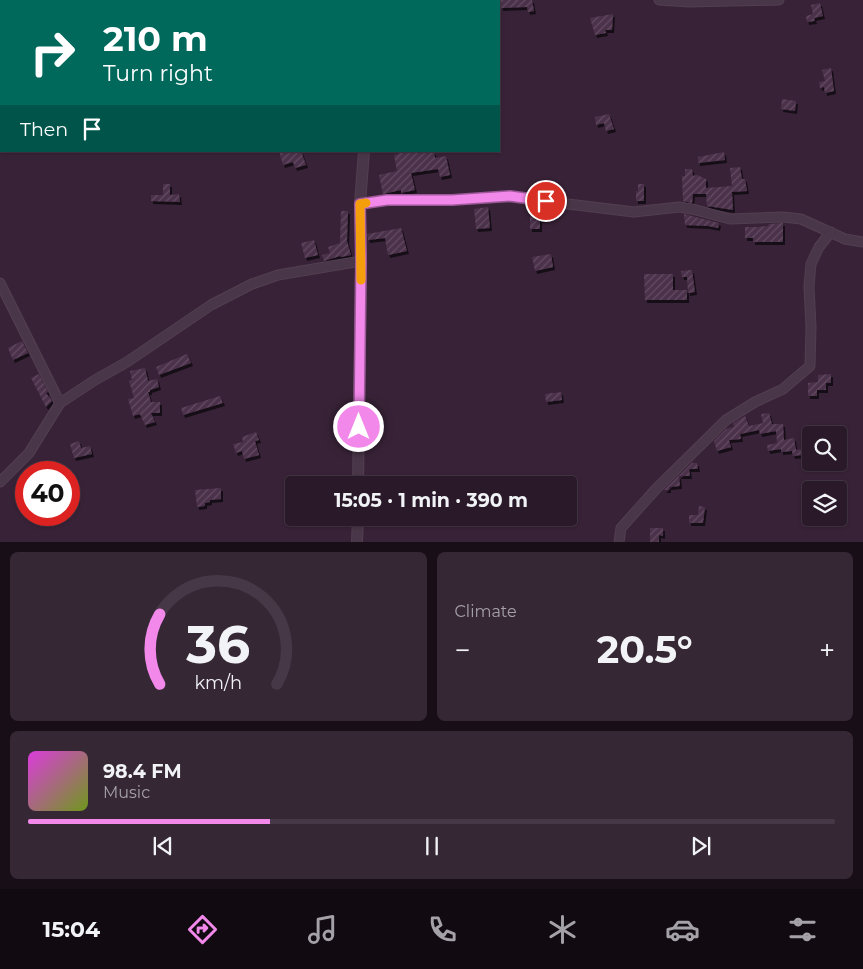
<!DOCTYPE html>
<html lang="en">
<head>
<meta charset="utf-8">
<style>
	:root { --surface:#2a1a29; --page:#362735; --text:#f1f3f6; --muted:#a5a1a8; --line:#463846; --accent:#f288ea }
	body { margin:0; font-family:Montserrat,sans-serif; background:var(--page); color:var(--text); height:100vh; display:flex; flex-direction:column; font-size:19px; white-space:nowrap }
	* { box-sizing:border-box; margin:0 }
	p { font-size:16px; color:var(--muted) }
	.icon { flex:none; width:28px; height:28px; fill:none; stroke:currentColor; stroke-width:2; stroke-linecap:round; stroke-linejoin:round }
	.map { position:relative; height:542px; overflow:hidden }
	.drawer { display:flex; flex-direction:column; gap:10px; padding:10px; background:#170e17; flex:1 }
	.drawer>* { flex:none }
	.guide { position:absolute; left:0px; top:0px; width:500px; height:152px; box-shadow:0 1px 4px #0004,0 0 0 1px var(--line); background:#00695c; color:#fff; overflow:hidden }
	.fabs { position:absolute; left:802px; top:426px; display:grid; gap:10px }
	.fabs a { display:grid; place-items:center; width:45px; height:45px; border-radius:5px; background:var(--surface); box-shadow:0 1px 4px #0004,0 0 0 1px var(--line); font-size:25px }
	.speed { position:absolute; left:15px; top:461px; display:flex; gap:10px; font-size:25px; font-weight:700; text-align:center }
	.speed>* { display:grid; place-content:center; width:65px; height:65px; border-radius:50%; background:var(--surface); box-shadow:0 1px 4px #0004,0 0 0 1px var(--line); line-height:1 }
	.speed .limit { border:8px solid #d22; background:#fff; color:#111 }
	.pin { position:absolute; display:grid; place-items:center; width:42px; height:42px; color:#fff; margin:-21px; border:2px solid #fff; border-radius:50%; box-shadow:0 1px 5px #0007 }
	.me { position:absolute; width:55px; margin:-28px; rotate:0deg; stroke-linejoin:round; filter:drop-shadow(0 0 4px #0008) }
	.turn { display:flex; align-items:center; gap:18px; height:105px; padding:0 20px; font-size:22px }
	.turn .icon { width:65px; height:65px; stroke-width:2.5 }
	.turn b { display:block; font-size:35px; line-height:42px }
	.then { display:flex; align-items:center; height:48px; padding:0 20px; background:#0003; gap:10px; font-size:19px }
	.big { font-size:38px; font-weight:700; line-height:1.1 }
	.drawer .card { flex:1; display:flex; flex-direction:column; justify-content:center; gap:8px; min-width:0; padding:0 18px; border-radius:8px; background:var(--page) }
	.drawer .dial { align-items:center; gap:0 }
	.dial svg { height:130px; overflow:visible; fill:none; stroke:var(--line); stroke-width:7; stroke-linecap:round; text-anchor:middle }
	.dial text { fill:var(--text); stroke:none }
	.song { display:flex; align-items:center; gap:15px }
	.cover { width:60px; height:60px; border-radius:8px; background:linear-gradient(135deg,hsl(300 70% 55%),hsl(80 70% 35%)) }
	.played { height:5px; border-radius:2px; background:linear-gradient(90deg,var(--accent) 30%,var(--line) 30%) }
	.keys { display:flex; justify-content:space-around; direction:ltr }
	.heat { display:flex; justify-content:space-between; align-items:center; font-size:28px; direction:ltr }
	.drawer .tiles { flex:1; display:grid; gap:10px; grid-template-columns:1fr 1fr }
	.card:last-child { grid-column:span 2 }
	.trip { position:absolute; left:285px; top:476px; width:292px; height:50px; border-radius:5px; background:var(--surface); box-shadow:0 1px 4px #0004,0 0 0 1px var(--line); font-weight:700; line-height:50px; text-align:center }
	.tabs { display:flex; height:80px; justify-content:space-around; align-items:center; background:#110a10; color:var(--muted) }
	.tabs .icon { width:35px; height:35px }
	.tabs .current { color:var(--accent) }
	.tabs b { font-size:22px; color:var(--text) }
	.map>svg:first-child { display:block }
	.building { fill:url(#building-hatch); filter:url(#shadow) }
	.lines { fill:none; stroke-linecap:round; stroke-linejoin:round }
	.minor-casing { stroke:#523f51; stroke-width:11 }
	.tertiary-casing { stroke:#523f51; stroke-width:12 }
	.minor { stroke:#493648; stroke-width:9 }
	.tertiary { stroke:#493648; stroke-width:10 }
	.route-casing { stroke:#9d5898; stroke-width:12 }
	.route { stroke:#f288ea; stroke-width:9 }
	.slow { stroke:#f59e0b; stroke-width:9 }
</style>
</head>
<body>
<div class="map">
<svg width="863" height="542" viewBox="0 0 863 542">
	<defs>
		<pattern id="building-hatch" width="6" height="6" patternUnits="userSpaceOnUse" patternTransform="scale(1.25)"><rect width="6" height="6" fill="#4c314b"/><path d="M-1 1l2-2M0 6l6-6M5 7l2-2" fill="none" stroke="#644c63"/></pattern>
		<filter id="shadow"><feDropShadow dx="2" dy="3" stdDeviation="0" flood-color="#0009"/></filter>
	</defs>
	<rect width="100%" height="100%" fill="#382237"/>
	<!-- building -->
	<g class="building">
		<path d="M500,0H532L534,11L528,12L527,7L501,8Z"/>
		<path d="M820,3L823,16L814,18L815,21L807,22L806,16L813,14L811,5Z"/>
		<path d="M613,14L612,30H605L606,33L595,35L590,18Z"/>
		<path d="M831,68L834,91L825,93L824,87L820,88L819,82L825,81L822,70Z"/>
		<path d="M782,99L796,101L795,111L781,109Z"/>
		<path d="M609,114L614,129L606,131L604,123L596,125L595,117Z"/>
		<path d="M279,151H301L306,165L295,168L293,162L283,165Z"/>
		<path d="M398,151L434,152L435,158L446,156L450,175L440,177L438,169L411,173L415,190L401,193V190L383,194L379,175L397,171L394,155L398,154Z"/>
		<path d="M724,152L725,160L698,163V157Z"/>
		<path d="M740,167L742,179H745L747,191L732,192L733,210L707,206L706,194H693L692,203L683,201L682,176H685V169H692L693,176L697,175L706,179V188L732,186L730,168Z"/>
		<path d="M163,184H170V195L179,194L180,202L151,201V195H163Z"/>
		<path d="M638,184H644V201H636V191L638,192Z"/>
		<path d="M536,206L544,207L547,219L540,220V229H530V215L537,214Z"/>
		<path d="M488,207L490,228L476,229L474,209Z"/>
		<path d="M341,211H348L347,241L351,255L341,257L340,256L324,261L322,255L330,253L328,247L340,243Z"/>
		<path d="M684,214L719,223L718,228L708,226L685,225Z"/>
		<path d="M783,223V242H753V238H745V227H757L768,226L769,224Z"/>
		<path d="M401,228L407,251L388,255L385,238L368,240L367,234Z"/>
		<path d="M314,240L318,255L305,258L301,243Z"/>
		<path d="M551,254L553,267L535,271L532,257Z"/>
		<path d="M692,270L695,292L688,293L687,277H682L681,271Z"/>
		<path d="M644,274H673V290H687V300H645Z"/>
		<path d="M22,341L28,353L13,360L8,348Z"/>
		<path d="M187,354L191,363L159,375L156,367Z"/>
		<path d="M145,368L148,381L157,379L159,387L150,390V392H148L151,402H160V413H151L155,422L145,425L140,414L133,416L128,399L134,398L129,381L132,380L130,371Z"/>
		<path d="M39,374L48,392L46,393L52,401L46,407L31,378Z"/>
		<path d="M831,374V383H826V390H817V396H808V383L818,382V375Z"/>
		<path d="M561,392L562,400L546,402L545,394Z"/>
		<path d="M220,396L223,403L183,415L181,408Z"/>
		<path d="M769,413L772,424H783L784,440L794,438L796,450L801,449L802,455L793,456L792,451L781,452V449L768,451L767,445L777,443L776,431L760,434L759,430L740,434L741,439L729,440L731,447L717,451L714,441L726,429L734,427L733,423L745,416L749,426L763,423L761,414Z"/>
		<path d="M256,432L259,440L255,441L259,455L244,459L242,451L236,453L233,444L243,442L242,437Z"/>
		<path d="M79,441L81,448L90,446L92,454L74,458L70,444Z"/>
		<path d="M693,462V463H697L698,469H689L690,476H679L680,486L669,487V490H664Z"/>
		<path d="M221,488V499L210,500V502L205,503V506L197,507L195,490Z"/>
		<path d="M699,506L705,507L703,523H689V515H698Z"/>
		<path d="M650,528H663V536L659,535V542H650Z"/>
	</g>
	<g class="lines">
		<defs>
			<g id="minor">
				<path d="M659,0L689,2L779,0"/>
				<path d="M360,204L387,200H452L510,197L634,212L679,207L692,209L730,219L783,217L801,219L845,239L863,242"/>
				<path d="M0,283L60,403"/>
				<path d="M0,482L29,453L60,403L95,380L127,362L211,305L252,284L278,275L361,261"/>
				<path d="M619,542L621,528L656,489L726,420L755,402L783,389L810,366L811,327L809,286L811,264L819,247L831,232"/>
			</g>
			<g id="tertiary">
				<path d="M390,1V0"/>
				<path d="M358,485L361,261L360,204L364,151"/>
				<path d="M357,542L358,518"/>
			</g>
		</defs>
		<!-- minor casing -->
		<use href="#minor" class="minor-casing"/>
		<!-- tertiary casing -->
		<use href="#tertiary" class="tertiary-casing"/>
		<!-- minor -->
		<use href="#minor" class="minor"/>
		<!-- tertiary -->
		<use href="#tertiary" class="tertiary"/>
	</g>
	<g class="lines">
		<defs>
			<path id="route" d="M359,427L361,261L360,204L387,200H452L510,196L546,201"/>
		</defs>
		<!-- route casing -->
		<use href="#route" class="route-casing"/>
		<!-- route -->
		<use href="#route" class="route"/>
		<!-- slow -->
		<path class="slow" d="M361,280L360,204L366,203"/>
	</g>
</svg>
<div class="fabs">
<a><svg class="icon" aria-label="search" viewBox="0 0 24 24"><circle cx="10" cy="10" r="6"/><path d="M15 15l6 6"/></svg></a>
<a><svg class="icon" aria-label="layers" viewBox="0 0 24 24"><path d="M12 4l9 5-9 5-9-5zM3 14l9 5 9-5"/></svg></a>
</div>
<div class="speed"><div class="limit">40</div></div>
<div class="pin" style="left:546px;top:201px;background:#d93025"><svg class="icon" aria-label="arrive" viewBox="0 0 24 24"><path d="M6 21V4h12l-3 4 3 4H6"/></svg></div>
<svg class="me" style="left:359px;top:427px" viewBox="-20 -20 40 40"><circle r="17" fill="#f288ea" stroke="#fff" stroke-width="3"/><path d="M0-11L8 9 0 5-8 9z" fill="#fff"/></svg>
<div class="trip">15:05 · 1 min · 390 m</div>
<div class="guide">
<div class="turn"><svg class="icon" aria-label="right" viewBox="0 0 24 24"><path d="M7 20v-9h11M14 6l5 5-5 5"/></svg><div><b>210 m</b>Turn right</div></div>
<div class="then">Then<svg class="icon" aria-label="arrive" viewBox="0 0 24 24"><path d="M6 21V4h12l-3 4 3 4H6"/></svg></div>
</div>
</div>
<section class="drawer">
<div class="tiles">
<div class="card dial"><svg viewBox="0 0 100 80">
<path d="M14 69A42 42 0 1 1 86 69"/>
<path d="M14 69A42 42 0 0 1 14 26" stroke="#f288ea"/>
<text x="50" y="56" font-size="32" font-weight="700">36</text>
<text x="50" y="72" font-size="11">km/h</text>
</svg></div>
<div class="card"><p>Climate</p>
<div class="heat"><a>−</a><b class="big">20.5°</b><a>+</a></div>
</div>
<div class="card">
<div class="song"><i class="cover"></i><div><b>98.4 FM</b><p>Music</p></div></div>
<div class="played"></div>
<div class="keys"><svg class="icon" aria-label="previous" viewBox="0 0 24 24"><path d="M18 5L8 12l10 7zM5 5v14"/></svg><svg class="icon" aria-label="pause" viewBox="0 0 24 24"><path d="M8 5v14M16 5v14"/></svg><svg class="icon" aria-label="next" viewBox="0 0 24 24"><path d="M6 5l10 7-10 7zM19 5v14"/></svg></div>
</div>
</div>
</section>
<nav class="tabs">
<b>15:04</b>
<svg class="icon current" aria-label="directions" viewBox="0 0 24 24"><path d="M12 3l9 9-9 9-9-9zM9 14v-3h6M13 9l2 2-2 2"/></svg>
<svg class="icon" aria-label="music" viewBox="0 0 24 24"><path d="M9 18V5l10-2v13"/><circle cx="6" cy="18" r="3"/><circle cx="16" cy="16" r="3"/></svg>
<svg class="icon" aria-label="phone" viewBox="0 0 24 24"><path d="M5 4h4l2 5-3 2q2 4 5 5l2-3 5 2v4C11 20 4 13 5 4z"/></svg>
<svg class="icon" aria-label="climate" viewBox="0 0 24 24"><path d="M12 3v18M4 7l16 10M4 17L20 7"/></svg>
<svg class="icon" aria-label="car" viewBox="0 0 24 24"><path d="M5 17H2v-5l4-1 3-4h7l3 4 3 1v5h-3M9 17h6M6 11h13"/><circle cx="7" cy="17" r="2"/><circle cx="17" cy="17" r="2"/></svg>
<svg class="icon" aria-label="filters" viewBox="0 0 24 24"><path d="M4 7h16M4 17h16"/><circle cx="9" cy="7" r="2"/><circle cx="15" cy="17" r="2"/></svg>
</nav>
</body>
</html>
